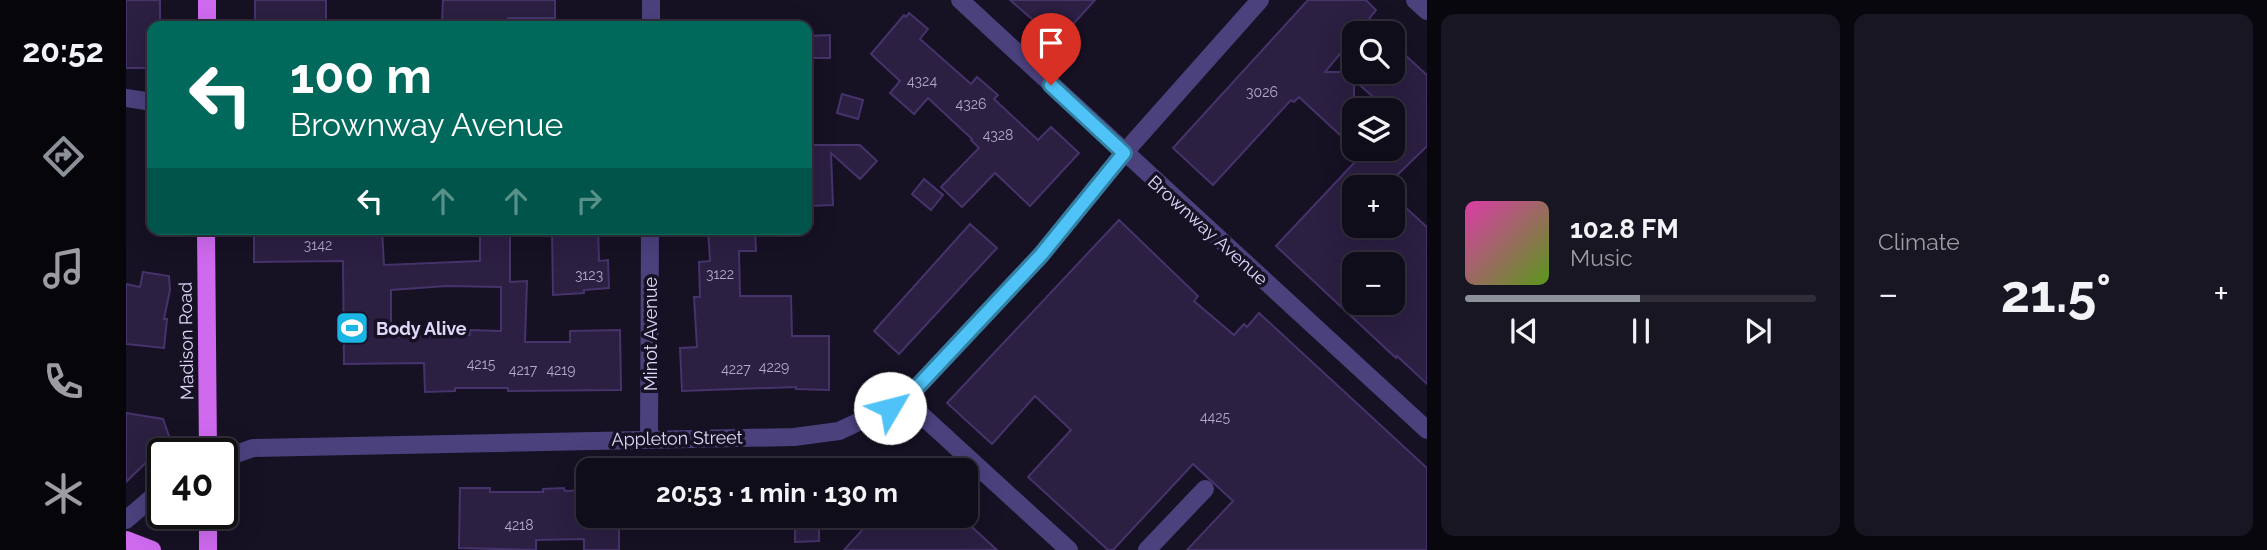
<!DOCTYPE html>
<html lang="en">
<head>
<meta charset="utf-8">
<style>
	:root { --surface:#100d1a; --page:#191623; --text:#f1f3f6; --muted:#9c9ca2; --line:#302d39; --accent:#8c9099 }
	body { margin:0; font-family:Raleway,sans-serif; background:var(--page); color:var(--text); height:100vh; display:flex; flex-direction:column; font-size:26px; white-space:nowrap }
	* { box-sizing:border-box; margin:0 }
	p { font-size:23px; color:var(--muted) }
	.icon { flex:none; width:38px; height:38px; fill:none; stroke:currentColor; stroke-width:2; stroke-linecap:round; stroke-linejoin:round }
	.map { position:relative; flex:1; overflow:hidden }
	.drawer { display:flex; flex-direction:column; gap:14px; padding:14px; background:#09070e; width:840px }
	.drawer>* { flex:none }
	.guide { position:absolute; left:21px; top:21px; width:665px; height:214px; border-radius:14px; box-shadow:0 7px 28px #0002,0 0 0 2px var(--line); background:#00695c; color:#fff; overflow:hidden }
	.controls { position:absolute; left:1216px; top:21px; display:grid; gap:14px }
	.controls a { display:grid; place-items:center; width:63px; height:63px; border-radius:14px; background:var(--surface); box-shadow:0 7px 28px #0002,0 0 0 2px var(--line); font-size:35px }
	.speed { position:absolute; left:21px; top:438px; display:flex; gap:14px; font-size:35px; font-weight:700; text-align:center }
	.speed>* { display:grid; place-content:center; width:91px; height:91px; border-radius:50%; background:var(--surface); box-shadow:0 7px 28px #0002,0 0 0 2px var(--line); line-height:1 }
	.speed .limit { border:4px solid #111; border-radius:10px; background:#fff; color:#111 }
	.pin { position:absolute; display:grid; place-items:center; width:60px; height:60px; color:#fff; margin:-72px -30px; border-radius:50% 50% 50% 0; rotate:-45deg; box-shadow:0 0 7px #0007 }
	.pin .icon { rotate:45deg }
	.me { position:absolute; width:77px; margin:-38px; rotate:53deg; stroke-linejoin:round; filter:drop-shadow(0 0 5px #0008) }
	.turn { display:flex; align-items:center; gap:24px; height:147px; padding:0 28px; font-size:32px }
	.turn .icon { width:91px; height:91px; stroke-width:2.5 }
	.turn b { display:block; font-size:49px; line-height:60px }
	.lanes { display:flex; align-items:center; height:66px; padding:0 28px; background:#0003; justify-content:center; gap:35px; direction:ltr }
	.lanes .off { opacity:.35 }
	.big { font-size:52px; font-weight:700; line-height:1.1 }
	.drawer .card { flex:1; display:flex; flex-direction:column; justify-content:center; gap:10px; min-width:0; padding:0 24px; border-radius:14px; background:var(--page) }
	.song { display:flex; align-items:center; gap:21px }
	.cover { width:84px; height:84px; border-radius:10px; background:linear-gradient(135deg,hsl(320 70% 55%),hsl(90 70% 35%)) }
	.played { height:7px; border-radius:4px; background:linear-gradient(90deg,var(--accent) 50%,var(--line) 50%) }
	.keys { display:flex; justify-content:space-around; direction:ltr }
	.heat { display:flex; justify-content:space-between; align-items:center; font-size:38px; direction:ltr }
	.drawer .tiles { flex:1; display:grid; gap:14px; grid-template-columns:repeat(2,1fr) }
	.trip { position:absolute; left:450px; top:458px; width:402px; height:70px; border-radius:14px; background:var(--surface); box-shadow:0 7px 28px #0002,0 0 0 2px var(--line); font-weight:700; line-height:70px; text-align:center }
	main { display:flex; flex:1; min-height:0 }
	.menu { display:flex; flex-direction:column; width:126px; justify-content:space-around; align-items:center; background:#06050a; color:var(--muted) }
	.menu .icon { width:49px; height:49px }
	.menu .current { color:var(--accent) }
	.menu b { font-size:32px; color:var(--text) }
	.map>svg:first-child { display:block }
	.building { fill:#2b1f42; stroke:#46336b; stroke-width:2; fill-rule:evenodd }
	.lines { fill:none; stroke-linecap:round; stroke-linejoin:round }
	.minor { stroke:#4b417d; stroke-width:18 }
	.major { stroke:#cf6aef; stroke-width:18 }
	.route-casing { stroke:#337fa1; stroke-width:18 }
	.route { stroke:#4fc3f7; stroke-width:12 }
	.labels { text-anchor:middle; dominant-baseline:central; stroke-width:7; stroke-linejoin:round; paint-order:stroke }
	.number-label { font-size:14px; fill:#b3a9cd }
	.street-label { font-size:18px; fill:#e0d7fb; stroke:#161123 }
	.poi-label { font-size:18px; font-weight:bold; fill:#e0d7fb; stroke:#161123; text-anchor:start }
</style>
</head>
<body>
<main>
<nav class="menu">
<b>20:52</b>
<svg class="icon current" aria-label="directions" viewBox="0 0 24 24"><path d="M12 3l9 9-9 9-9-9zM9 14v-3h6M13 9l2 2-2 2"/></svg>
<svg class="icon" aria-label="music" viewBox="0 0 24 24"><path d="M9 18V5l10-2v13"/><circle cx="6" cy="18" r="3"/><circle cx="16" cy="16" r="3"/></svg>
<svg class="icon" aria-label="phone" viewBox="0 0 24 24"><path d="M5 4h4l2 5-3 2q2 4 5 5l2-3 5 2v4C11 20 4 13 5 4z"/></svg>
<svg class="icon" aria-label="climate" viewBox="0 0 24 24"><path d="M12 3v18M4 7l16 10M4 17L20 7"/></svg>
</nav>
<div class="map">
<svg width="1301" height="550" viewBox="0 0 1301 550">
	<rect width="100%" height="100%" fill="#161123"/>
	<!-- building -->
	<g class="building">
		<path d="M0,0H34V26H26V68H0Z"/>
		<rect x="129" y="0" width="71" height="26"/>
		<path d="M317,0H429V18H382V22H316Z"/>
		<path d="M884,0H969L930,43L913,27L914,26Z"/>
		<path d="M1182,0H1240L1250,10L1232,33H1228V37L1199,72H1267V44L1301,75V146L1259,187H1228V226H1267V196L1301,227V384L1271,356L1270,358L1150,246L1241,149H1267V110H1262L1228,80V148L1173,97L1168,102L1165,100L1087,185L1047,148ZM1228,264H1267V303H1228Z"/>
		<path d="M783,13L802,29L794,39L845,84L851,77L872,95L868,99L912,140L925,127L953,153L904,206L869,173L836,207L815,187L853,148L845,140L846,139L802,98L788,114L764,93L774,81L745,54L778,15L780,17Z"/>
		<path d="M704,35V58H682V36Z"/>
		<path d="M716,94L737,100L732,119L711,113Z"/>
		<path d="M681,145H734L751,161L734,179L705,153L707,205L683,206Z"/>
		<path d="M798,179L817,195L805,210L786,194Z"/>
		<path d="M993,220L1072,296L1068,301L1108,335L1118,324L1121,327L1133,313L1301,468V550H1061L1107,501L1067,464L987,550H982L902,477L945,430L909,396L866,444L821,403Z"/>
		<path d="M844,224L871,248L773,354L748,331Z"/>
		<path d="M128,229H256L258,265L354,261V236H362V229H384V282L401,281L399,342H444V331L494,330L495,390L382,391V388H329V391L299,392L298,363L218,364L217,261L128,262ZM320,286L375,287V331L344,330V335L265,337V290Z"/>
		<path d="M426,229H472L473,261L482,260L483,288L458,290V293L427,295Z"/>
		<path d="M582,229H629L630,251H613L614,296H665L666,336H703V390L670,389V387L556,391L554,348L571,347L568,297H574L573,262L584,261Z"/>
		<path d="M17,272L43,276L44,290L38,319H41L38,348L0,344V284L14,287Z"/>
		<path d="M0,413L37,419L44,439L0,482Z"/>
		<path d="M334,488H364V492H417V489L438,488L439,491L462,490V516H493V550H458V539L410,540V550L333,548Z"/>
		<path d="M669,516H693V541L669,542Z"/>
		<path d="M749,516H834L871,550H718Z"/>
	</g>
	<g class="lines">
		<!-- minor -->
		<g class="minor">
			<path d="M834,0L1301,430"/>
			<path d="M1289,0L1301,11"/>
			<path d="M525,26V0"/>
			<path d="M0,98L26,102"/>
			<path d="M779,400L943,550"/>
			<path d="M523,438L524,229"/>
			<path d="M96,459L127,448L668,437L713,431L779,400L915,255L998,153L1134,0"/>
			<path d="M0,520L37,488"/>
			<path d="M1021,550L1079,489"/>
		</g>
		<!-- major -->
		<g class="major">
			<path d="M81,26V0"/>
			<path d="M80,229L82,453"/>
			<path d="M82,513V550"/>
			<path d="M0,540L26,550"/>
		</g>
	</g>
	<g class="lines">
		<defs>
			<path id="route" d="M764,408L779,400L915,255L998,153L925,85"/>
		</defs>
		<!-- route casing -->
		<use href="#route" class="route-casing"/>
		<!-- route -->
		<use href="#route" class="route"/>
	</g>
	<!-- icons -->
	<defs>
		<symbol id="stadium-square" viewBox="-11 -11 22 22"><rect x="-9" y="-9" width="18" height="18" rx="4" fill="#19b5e5" stroke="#161123"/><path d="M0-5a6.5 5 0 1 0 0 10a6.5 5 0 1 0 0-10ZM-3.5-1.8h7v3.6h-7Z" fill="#fff"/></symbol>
	</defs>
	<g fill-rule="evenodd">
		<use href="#stadium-square" x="207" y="309" width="38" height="38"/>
	</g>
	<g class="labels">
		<!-- number labels -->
		<g class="number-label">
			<text x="796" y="81">4324</text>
			<text x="1136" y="92">3026</text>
			<text x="845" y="104">4326</text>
			<text x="872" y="135">4328</text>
			<text x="192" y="245">3142</text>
			<text x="594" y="274">3122</text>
			<text x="463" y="275">3123</text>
			<text x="355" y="364">4215</text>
			<text x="648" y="367">4229</text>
			<text x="610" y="369">4227</text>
			<text x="397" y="370">4217</text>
			<text x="435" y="370">4219</text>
			<text x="1089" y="417">4425</text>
			<text x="393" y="525">4218</text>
		</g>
		<!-- street labels -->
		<g class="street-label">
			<text transform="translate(1082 230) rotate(42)">Brownway Avenue</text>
			<text transform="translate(524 334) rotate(-90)">Minot Avenue</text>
			<text transform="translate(60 341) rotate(-91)">Madison Road</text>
			<text transform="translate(551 438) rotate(-1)">Appleton Street</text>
		</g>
		<!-- poi labels -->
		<g class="poi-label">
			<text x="250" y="328">Body Alive</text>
		</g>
	</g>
</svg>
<div class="controls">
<a><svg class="icon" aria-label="search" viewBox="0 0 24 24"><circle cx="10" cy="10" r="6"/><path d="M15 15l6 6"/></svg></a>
<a><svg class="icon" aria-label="layers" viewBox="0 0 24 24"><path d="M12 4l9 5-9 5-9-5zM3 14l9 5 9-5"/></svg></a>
<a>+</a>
<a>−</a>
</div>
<div class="speed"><div class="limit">40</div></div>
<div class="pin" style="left:925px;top:85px;background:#d93025"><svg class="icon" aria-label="arrive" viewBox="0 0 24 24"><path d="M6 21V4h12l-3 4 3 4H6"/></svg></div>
<svg class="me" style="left:764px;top:408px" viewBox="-20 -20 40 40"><circle r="19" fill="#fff"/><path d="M0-13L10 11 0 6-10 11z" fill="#4fc3f7"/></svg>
<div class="trip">20:53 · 1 min · 130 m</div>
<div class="guide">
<div class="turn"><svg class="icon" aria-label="left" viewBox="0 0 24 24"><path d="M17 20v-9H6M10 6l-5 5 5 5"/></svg><div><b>100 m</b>Brownway Avenue</div></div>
<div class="lanes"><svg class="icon" aria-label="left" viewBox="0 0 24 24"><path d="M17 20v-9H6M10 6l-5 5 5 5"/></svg><svg class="icon off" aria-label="ahead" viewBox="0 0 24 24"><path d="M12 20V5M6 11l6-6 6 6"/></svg><svg class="icon off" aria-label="ahead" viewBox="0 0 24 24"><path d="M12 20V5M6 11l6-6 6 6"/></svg><svg class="icon off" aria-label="right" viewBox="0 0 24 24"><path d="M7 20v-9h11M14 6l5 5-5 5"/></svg></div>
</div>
</div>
<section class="drawer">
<div class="tiles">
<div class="card">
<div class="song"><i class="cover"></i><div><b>102.8 FM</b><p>Music</p></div></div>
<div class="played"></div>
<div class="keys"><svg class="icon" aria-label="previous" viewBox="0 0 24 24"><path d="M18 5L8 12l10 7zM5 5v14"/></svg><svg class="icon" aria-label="pause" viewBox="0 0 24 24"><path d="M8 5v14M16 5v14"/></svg><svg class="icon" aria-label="next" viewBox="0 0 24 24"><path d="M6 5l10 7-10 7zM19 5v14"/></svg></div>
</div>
<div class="card"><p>Climate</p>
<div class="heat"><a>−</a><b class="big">21.5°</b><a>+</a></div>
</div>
</div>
</section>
</main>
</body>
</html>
